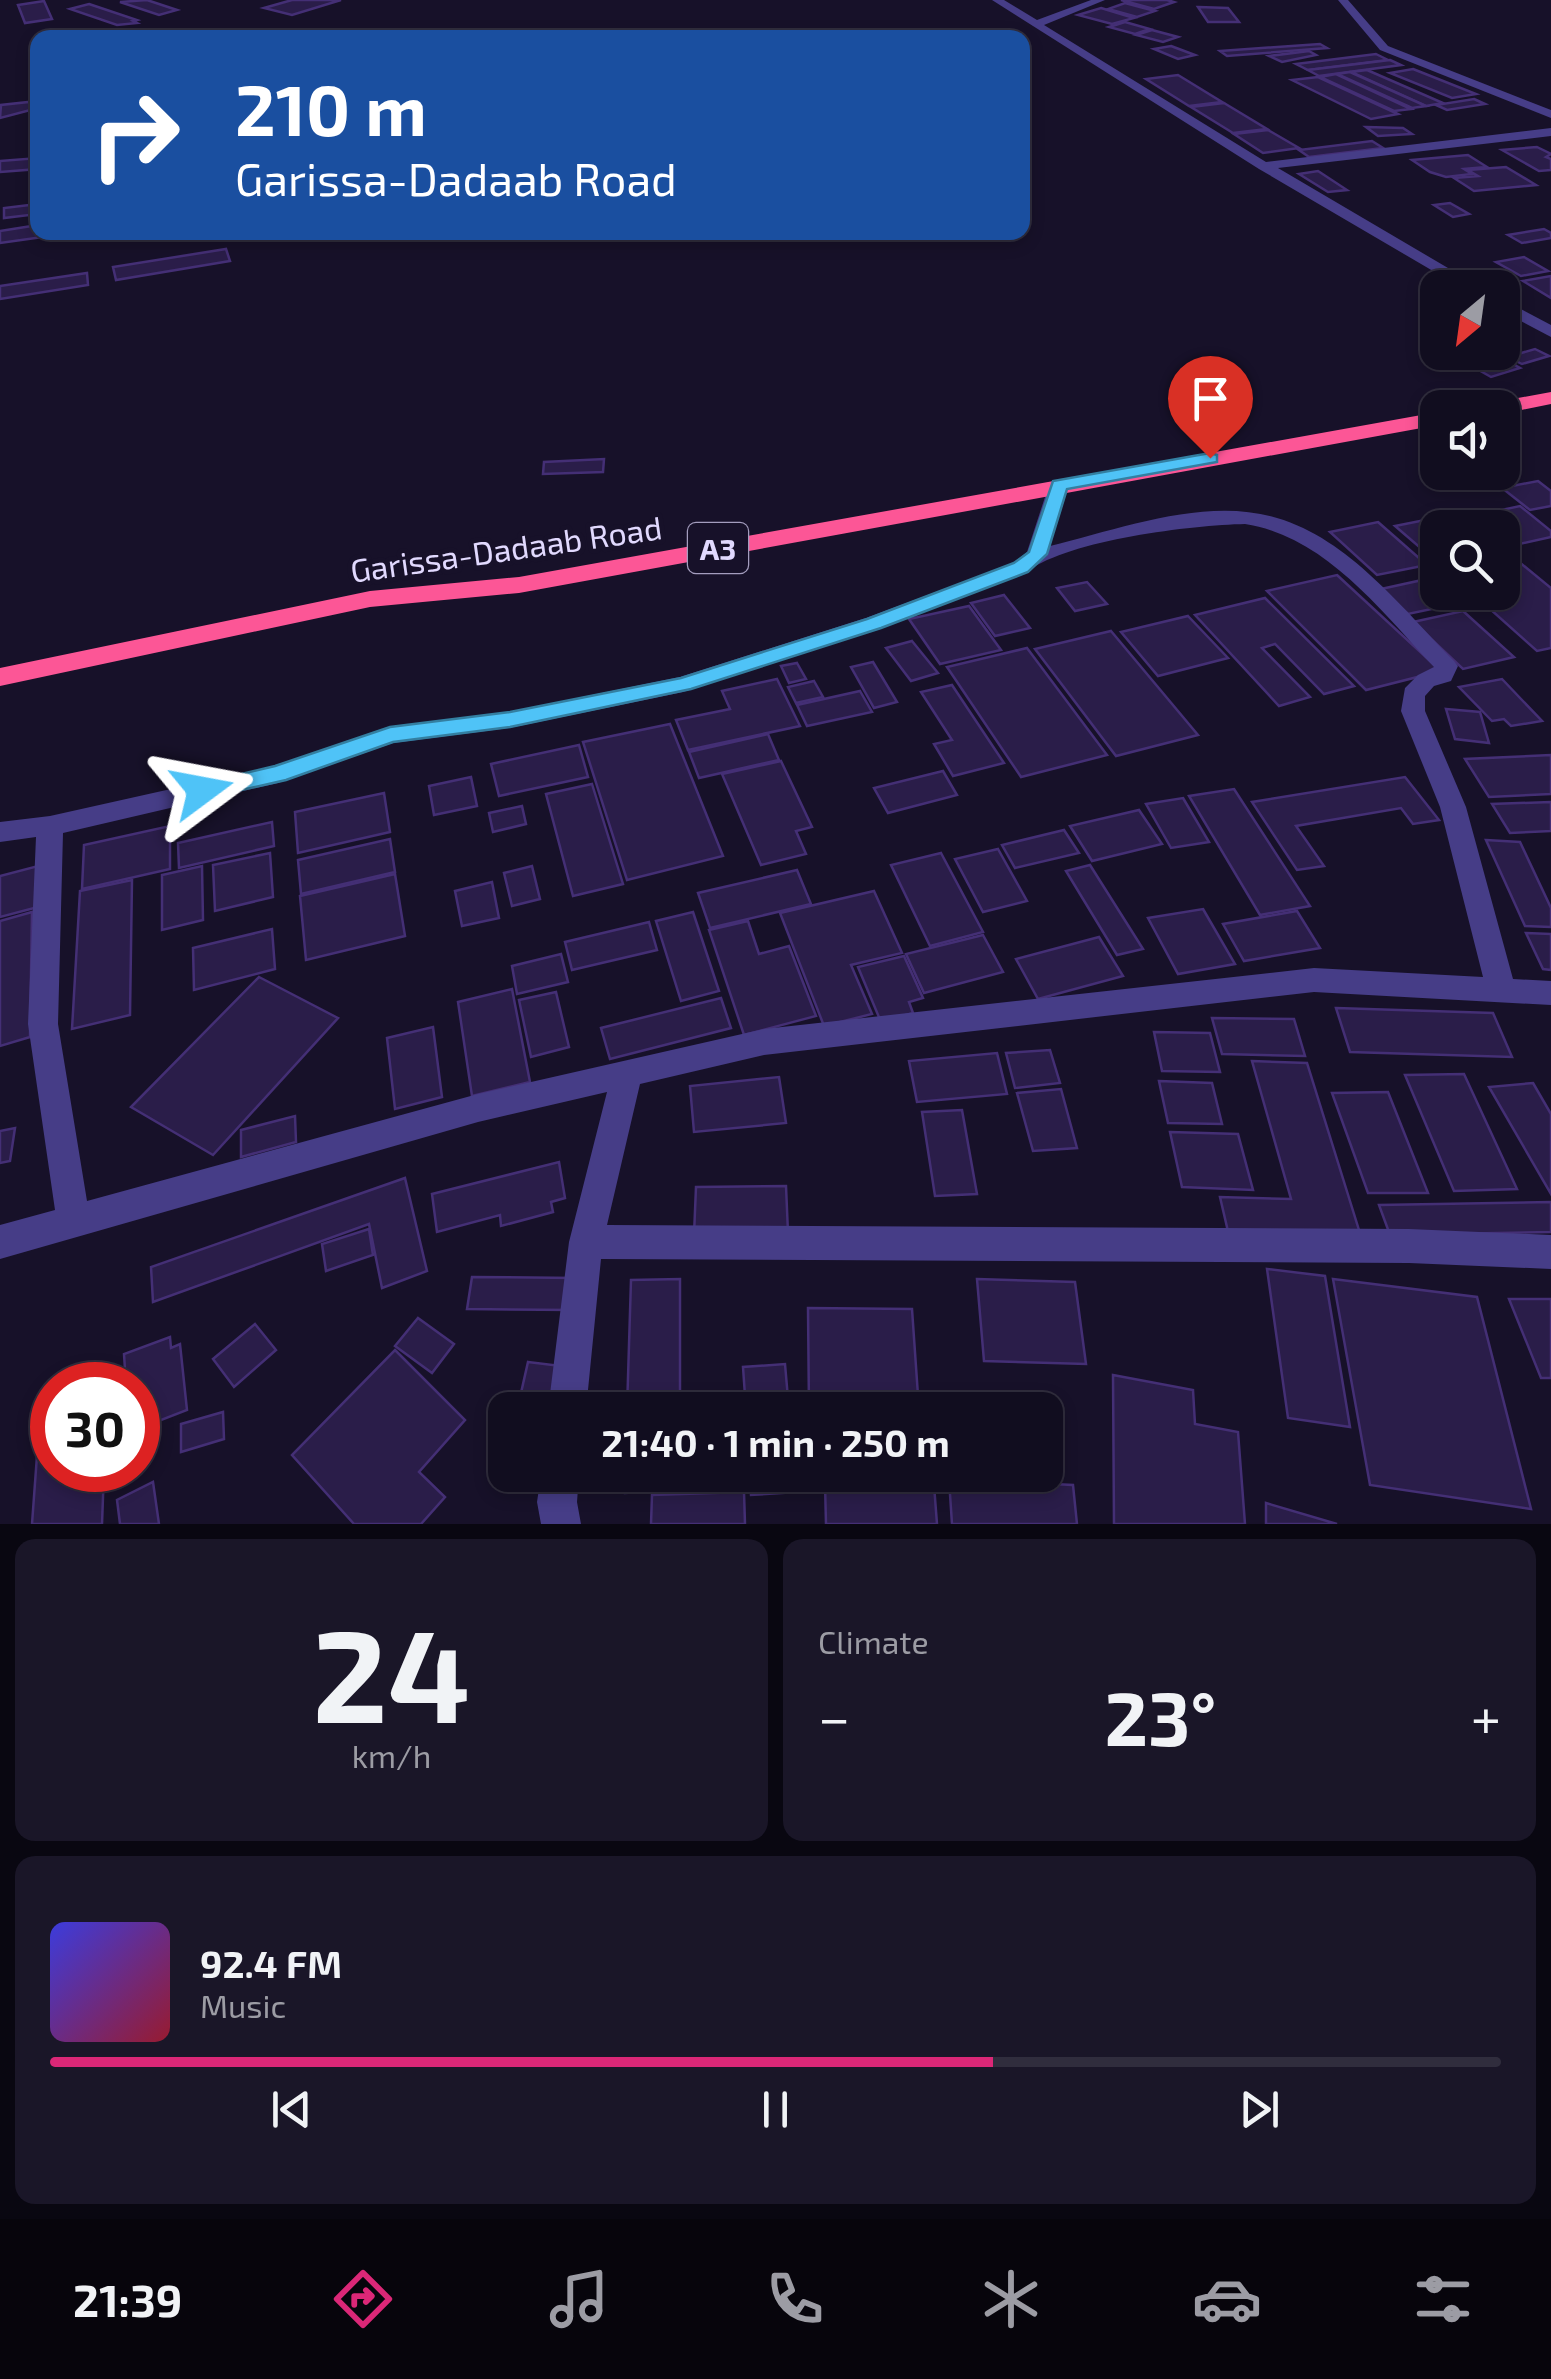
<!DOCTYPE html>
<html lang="en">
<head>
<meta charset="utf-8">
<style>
	:root { --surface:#110d1f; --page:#1a1628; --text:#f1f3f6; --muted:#9c9ca4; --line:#302d3d; --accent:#db2777 }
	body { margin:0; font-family:"Exo 2",sans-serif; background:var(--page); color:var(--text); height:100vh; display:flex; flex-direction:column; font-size:38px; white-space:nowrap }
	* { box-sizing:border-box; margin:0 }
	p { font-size:32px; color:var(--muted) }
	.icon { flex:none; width:55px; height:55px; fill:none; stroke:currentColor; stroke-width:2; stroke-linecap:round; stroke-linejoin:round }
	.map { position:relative; height:1524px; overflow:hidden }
	.panel { display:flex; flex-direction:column; gap:15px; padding:15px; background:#090711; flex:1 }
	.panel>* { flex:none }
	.hud { position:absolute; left:30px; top:30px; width:1000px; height:210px; border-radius:20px; box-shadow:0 5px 15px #0003,0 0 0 2px var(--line); background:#1a4fa0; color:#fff; overflow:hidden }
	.needle { width:65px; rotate:209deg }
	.fabs { position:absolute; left:1420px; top:270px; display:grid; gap:20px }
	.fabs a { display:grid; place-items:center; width:100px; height:100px; border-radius:20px; background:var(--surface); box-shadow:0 5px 15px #0003,0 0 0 2px var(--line); font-size:50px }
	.speed { position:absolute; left:30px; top:1362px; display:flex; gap:20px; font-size:50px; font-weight:700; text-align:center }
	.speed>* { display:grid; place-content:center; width:130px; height:130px; border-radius:50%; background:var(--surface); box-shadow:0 5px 15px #0003,0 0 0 2px var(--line); line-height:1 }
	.speed .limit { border:15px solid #d22; background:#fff; color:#111 }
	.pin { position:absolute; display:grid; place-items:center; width:85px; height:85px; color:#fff; margin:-102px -42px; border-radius:50% 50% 50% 0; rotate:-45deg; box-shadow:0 0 10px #0007 }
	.pin .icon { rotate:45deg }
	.me { position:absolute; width:110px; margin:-55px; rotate:77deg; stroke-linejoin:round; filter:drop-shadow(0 0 8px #0008) }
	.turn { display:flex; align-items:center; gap:35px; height:210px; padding:0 40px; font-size:45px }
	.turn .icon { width:130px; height:130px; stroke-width:2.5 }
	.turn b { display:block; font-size:70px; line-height:85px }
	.big { font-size:75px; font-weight:700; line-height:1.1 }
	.panel .tile { flex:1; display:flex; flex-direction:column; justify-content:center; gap:15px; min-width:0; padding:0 35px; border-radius:20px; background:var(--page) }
	.panel .dial { align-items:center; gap:0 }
	.dial b { font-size:130px; line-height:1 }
	.song { display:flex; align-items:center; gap:30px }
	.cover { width:120px; height:120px; border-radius:15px; background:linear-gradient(135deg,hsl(240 70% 55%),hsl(350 70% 35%)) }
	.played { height:10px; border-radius:5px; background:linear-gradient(90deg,var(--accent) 65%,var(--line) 65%) }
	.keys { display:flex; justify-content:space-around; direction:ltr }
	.heat { display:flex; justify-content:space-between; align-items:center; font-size:55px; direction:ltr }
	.panel .tiles { flex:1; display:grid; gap:15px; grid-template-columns:1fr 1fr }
	.tile:last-child { grid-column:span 2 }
	.trip { position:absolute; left:488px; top:1392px; width:575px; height:100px; border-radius:20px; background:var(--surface); box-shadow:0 5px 15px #0003,0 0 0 2px var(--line); font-weight:700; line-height:100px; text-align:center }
	.menu { display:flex; height:160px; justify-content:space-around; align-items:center; background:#07050c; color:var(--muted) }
	.menu .icon { width:70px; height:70px }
	.menu .active { color:var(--accent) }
	.menu b { font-size:45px; color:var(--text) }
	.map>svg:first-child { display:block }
	.building { fill:#2a1d49; stroke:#442f75; stroke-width:2.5 }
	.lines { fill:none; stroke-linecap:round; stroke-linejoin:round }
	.street { fill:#463d87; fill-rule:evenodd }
	.highway { fill:#fc5696; fill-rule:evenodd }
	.route { fill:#4fc3f7; stroke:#337fa1; stroke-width:2.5 }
	.labels { text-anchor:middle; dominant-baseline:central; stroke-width:10; stroke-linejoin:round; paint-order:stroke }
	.shield { fill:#171129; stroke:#a49dbe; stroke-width:2.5 }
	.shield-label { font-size:30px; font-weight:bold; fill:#e1d9fe }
	.street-label { font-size:32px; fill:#e1d9fe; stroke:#171129 }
</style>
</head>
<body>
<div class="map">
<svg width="1551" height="1524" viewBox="0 0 1551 1524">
	<rect width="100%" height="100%" fill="#171129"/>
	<!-- building -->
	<g class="building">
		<path d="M147,0L177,10L159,15L120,2Z"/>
		<path d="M292,0H341L292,15L264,8Z"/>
		<path d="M1121,0H1167L1174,2L1154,9Z"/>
		<path d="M44,1L52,19L25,23L18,5Z"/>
		<path d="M1125,3L1155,11L1137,17L1108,9Z"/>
		<path d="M89,4L137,20L133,21L137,23L117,25L70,9Z"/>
		<path d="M1198,7L1228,8L1239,22H1208Z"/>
		<path d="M1101,8L1134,18L1112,24L1078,15Z"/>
		<path d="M1125,22L1150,29L1135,34L1109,27Z"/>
		<path d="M1152,30L1178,37L1163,42L1136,35Z"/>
		<path d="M1320,44L1327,48L1227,56L1220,51Z"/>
		<path d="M1171,46L1195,55L1178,59L1154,49Z"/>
		<path d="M1309,51L1316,55L1282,62L1269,56Z"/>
		<path d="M1376,54L1388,60L1308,70L1296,64Z"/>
		<path d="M1390,60L1401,65L1319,76L1308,70Z"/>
		<path d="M1413,69L1476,94L1452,98L1390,73Z"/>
		<path d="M1367,70L1443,103L1426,106L1351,72Z"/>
		<path d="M1350,72L1426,106L1412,108L1337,74Z"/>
		<path d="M1336,74L1411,109L1394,111L1320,77Z"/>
		<path d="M1178,75L1222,102L1189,106L1146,79Z"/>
		<path d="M1318,77L1398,114L1371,119L1292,80Z"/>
		<path d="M1474,99L1485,104L1447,110L1436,105Z"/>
		<path d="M38,101V108L0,118L1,105Z"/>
		<path d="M1224,103L1267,129L1233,133L1191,107Z"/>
		<path d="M1366,127L1403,128L1412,134L1378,136Z"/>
		<path d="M1268,130L1299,148L1263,153L1234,134Z"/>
		<path d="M1372,141L1383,148L1309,157L1299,150Z"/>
		<path d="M1537,147L1551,154L1546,157L1551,159V170L1539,171L1502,150Z"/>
		<path d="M1468,155L1487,167L1464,169L1472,174L1446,177L1430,172L1412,160Z"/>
		<path d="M38,158V169L0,172V161Z"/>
		<path d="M1506,167L1536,185L1474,191L1454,178L1478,176L1468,170Z"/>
		<path d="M1318,171L1347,190L1328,192L1299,174Z"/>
		<path d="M1450,203L1469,214L1453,217L1434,205Z"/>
		<path d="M38,204V214L4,218V208Z"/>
		<path d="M38,225V232L64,234L0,243V231Z"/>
		<path d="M1544,229L1551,233V238L1522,243L1508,235Z"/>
		<path d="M226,249L230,261L116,280L113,267Z"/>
		<path d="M1524,257L1548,271L1521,276L1496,262Z"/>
		<path d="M87,273L88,285L0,299V286Z"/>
		<path d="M1551,276V298L1523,281Z"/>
		<path d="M1535,349L1549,356L1522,364L1508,357Z"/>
		<path d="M1447,352H1471L1489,362L1502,358L1520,368L1491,377Z"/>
		<path d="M604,459L603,472L543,474L544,462Z"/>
		<path d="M1538,481L1551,491V506L1530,510L1502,488Z"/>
		<path d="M1520,506L1551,531V537L1515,545L1502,535V528H1493L1478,515Z"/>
		<path d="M1460,513L1477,528H1438V563L1395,526Z"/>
		<path d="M1378,522L1427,565L1377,575L1330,532Z"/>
		<path d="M1502,548L1551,588V648L1537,651L1471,592H1502Z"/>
		<path d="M1337,575L1441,671L1366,690L1267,591Z"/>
		<path d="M1427,579L1438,592L1455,604L1408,614L1381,589Z"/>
		<path d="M1087,582L1107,604L1075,611L1057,588Z"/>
		<path d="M1004,595L1030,628L995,636L971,603Z"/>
		<path d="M1265,598L1354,686L1324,694L1275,644L1262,648L1310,697L1279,706L1195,615Z"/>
		<path d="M969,606L1001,650L940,664L909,619Z"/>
		<path d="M1463,611L1514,657L1463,669L1413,622Z"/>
		<path d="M1188,616L1228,658L1158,676L1121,632Z"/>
		<path d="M1111,631L1198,735L1116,756L1035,649Z"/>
		<path d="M912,641L938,673L911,681L886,648Z"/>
		<path d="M1027,648L1107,755L1021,777L947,667Z"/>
		<path d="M873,662L897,702L874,708L851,667Z"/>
		<path d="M797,663L806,679L789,683L781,666Z"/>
		<path d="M777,679L800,726L688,750L676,720L730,709L722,691Z"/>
		<path d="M1502,679L1542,721L1511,726L1504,719L1492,721L1459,687Z"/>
		<path d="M814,681L823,697L796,703L788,687Z"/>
		<path d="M952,685L1004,763L953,776L934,744L952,740L921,692Z"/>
		<path d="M860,691L872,712L807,726L797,705Z"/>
		<path d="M1446,709L1480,712L1489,743L1455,739Z"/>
		<path d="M670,724L723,856L627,880L583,742Z"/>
		<path d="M768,734L779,760L699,778L689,752Z"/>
		<path d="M579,745L588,777L499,796L491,764Z"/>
		<path d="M1551,755V794L1489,797L1465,759Z"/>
		<path d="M781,761L812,827L796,831L806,854L761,865L722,774Z"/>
		<path d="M943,771L957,795L888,813L874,788Z"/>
		<path d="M471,777L477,806L434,815L429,786Z"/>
		<path d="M1405,777L1439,820L1413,824L1401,808L1296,826L1324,866L1297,870L1252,802Z"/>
		<path d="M592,784L623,884L573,896L546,794Z"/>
		<path d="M1234,789L1310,906L1260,915L1189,796Z"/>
		<path d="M384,793L390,832L298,853L295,812Z"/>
		<path d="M1183,798L1209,842L1171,848L1146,804Z"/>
		<path d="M1551,802V831L1510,833L1492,804Z"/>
		<path d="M522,806L526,824L493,832L489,813Z"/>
		<path d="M1139,810L1162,844L1092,861L1070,826Z"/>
		<path d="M272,822L274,846L179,868L178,843Z"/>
		<path d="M170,826V869L82,889L84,845Z"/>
		<path d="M1064,830L1079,853L1015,868L1002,845Z"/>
		<path d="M390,839L395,872L301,894L298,860Z"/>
		<path d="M1486,840L1520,842L1551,908V927L1525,926Z"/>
		<path d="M998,849L1027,901L983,912L955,859Z"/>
		<path d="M270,853L273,897L215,911L213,865Z"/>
		<path d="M941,853L983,932L930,946L891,865Z"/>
		<path d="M1090,865L1143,949L1117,955L1066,871Z"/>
		<path d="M38,866V907L0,917V876Z"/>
		<path d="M202,866L203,920L162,930V875Z"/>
		<path d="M532,866L540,899L512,906L504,873Z"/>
		<path d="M797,870L811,904L710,928L698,893Z"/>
		<path d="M395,874L405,936L306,960L300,896Z"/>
		<path d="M132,880L130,1015L72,1029L80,891Z"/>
		<path d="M492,882L499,918L462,926L455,891Z"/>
		<path d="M874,891L902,953L851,965L872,1014L824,1026L780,913Z"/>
		<path d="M1203,909L1235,964L1178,974L1148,918Z"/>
		<path d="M1297,911L1320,948L1244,961L1223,924Z"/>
		<path d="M32,912L30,1037L0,1046V921Z"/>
		<path d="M693,912L719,991L681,1001L656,921Z"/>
		<path d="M748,921L759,954L789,946L816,1016L744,1035L709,930Z"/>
		<path d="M649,922L657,950L572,970L565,942Z"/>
		<path d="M272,929L275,969L194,990L193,948Z"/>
		<path d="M1526,933L1551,934V970L1543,969Z"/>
		<path d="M983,935L1003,972L924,993L906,954Z"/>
		<path d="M1099,937L1123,976L1038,999L1016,959Z"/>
		<path d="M561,954L568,982L517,994L512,966Z"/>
		<path d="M904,956L923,998L909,1002L913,1013L881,1022L858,967Z"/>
		<path d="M259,977L338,1018L213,1155L131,1107Z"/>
		<path d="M512,989L530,1082L472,1096L458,1002Z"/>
		<path d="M556,992L569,1047L531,1057L519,1000Z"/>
		<path d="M721,998L731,1028L610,1059L601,1028Z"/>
		<path d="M1336,1008L1493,1013L1512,1057L1350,1052Z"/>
		<path d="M1212,1018L1294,1019L1305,1056L1222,1054Z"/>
		<path d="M433,1027L442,1097L395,1109L387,1038Z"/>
		<path d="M1154,1032L1210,1033L1220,1072L1162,1071Z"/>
		<path d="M1050,1050L1060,1083L1015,1088L1006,1053Z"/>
		<path d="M997,1053L1007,1094L917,1102L909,1061Z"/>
		<path d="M1252,1061L1307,1063L1363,1243L1230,1240L1220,1197L1291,1199Z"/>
		<path d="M1464,1074L1517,1189L1454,1191L1405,1075Z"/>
		<path d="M779,1077L786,1123L694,1132L690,1086Z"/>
		<path d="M1159,1081L1212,1083L1222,1124L1168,1123Z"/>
		<path d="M1533,1083L1551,1114V1194L1489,1087Z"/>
		<path d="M1061,1089L1077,1148L1033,1151L1017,1093Z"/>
		<path d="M1388,1092L1428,1193H1368L1332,1093Z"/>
		<path d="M962,1110L977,1194L935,1196L922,1112Z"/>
		<path d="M295,1116L296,1142L241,1157V1130Z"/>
		<path d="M15,1128L10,1161L0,1163V1131Z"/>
		<path d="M1170,1132L1238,1134L1253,1190L1182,1187Z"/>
		<path d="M559,1162L565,1198L551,1202L553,1212L501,1226L500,1215L437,1232L432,1194Z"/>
		<path d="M405,1178L427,1271L382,1288L369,1224L153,1302L151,1267Z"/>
		<path d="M786,1186L788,1233L694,1235L696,1187Z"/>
		<path d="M1551,1202V1232L1390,1235L1379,1205Z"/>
		<path d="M369,1229L373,1255L326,1271L322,1244Z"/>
		<path d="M1267,1269L1325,1276L1350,1427L1288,1418Z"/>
		<path d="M472,1277L576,1278L573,1310L467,1309Z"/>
		<path d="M680,1279V1410H627L631,1280Z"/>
		<path d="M977,1279L1075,1282L1086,1364L984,1361Z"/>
		<path d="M1333,1279L1477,1297L1531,1509L1370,1485Z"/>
		<path d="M1509,1299H1551V1378H1541Z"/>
		<path d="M808,1308L912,1309L919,1410H809Z"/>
		<path d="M418,1318L454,1344L432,1373L395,1346Z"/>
		<path d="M255,1324L276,1350L234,1387L213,1359Z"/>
		<path d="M170,1337L171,1348L180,1344L187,1410L138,1429V1385H126L124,1354Z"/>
		<path d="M395,1350L465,1420L419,1472L445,1497L421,1524H354L292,1455Z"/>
		<path d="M528,1362L561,1366L554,1397L521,1393Z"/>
		<path d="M785,1364L789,1410H746L743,1367Z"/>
		<path d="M1113,1375L1193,1390L1195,1424L1238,1432L1245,1524H1114Z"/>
		<path d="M223,1412L224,1439L181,1452V1424Z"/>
		<path d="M52,1438V1470H104L102,1524H32L38,1442Z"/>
		<path d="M625,1475H746V1487L625,1493Z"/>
		<path d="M750,1475H795L796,1492L751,1495Z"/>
		<path d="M813,1475H913L914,1481L813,1480Z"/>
		<path d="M949,1479L1073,1485L1077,1524H952Z"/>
		<path d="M153,1482L159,1524H120L117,1500Z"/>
		<path d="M825,1484L934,1485L937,1524H826Z"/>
		<path d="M744,1492L745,1524H651L652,1495Z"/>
		<path d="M1266,1503L1337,1524H1266Z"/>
	</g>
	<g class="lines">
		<!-- street -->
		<g class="street">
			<path d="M992,0H1004L1037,20L1091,0H1105L1044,25L1266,162L1551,128V136L1278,168L1482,288H1462L1259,169Z"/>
			<path d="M1338,0H1348L1388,46L1551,110V118L1380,50Z"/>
			<path d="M1502,299L1551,325V337L1502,311Z"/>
			<path d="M1059,479L1069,485L1050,546C1120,529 1206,496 1277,518C1349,539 1403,609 1454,661L1458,666L1451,681L1434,686L1425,696V711L1466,807L1513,979L1551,981V1005L1314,992L764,1055L640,1084L607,1225L1409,1229L1551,1235V1269L1409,1263L601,1259L586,1410H548L569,1242L607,1092L478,1122L0,1259V1225L55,1210L28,1024L36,837L0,842V822L50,816L274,766L390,727L509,712L680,677L866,618L1014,563L1027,552L1049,485ZM1245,524C1325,536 1382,612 1434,667L1418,675L1405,688L1401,711L1440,807L1483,977L1314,968L764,1029L478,1094L87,1201L58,1024L63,833L278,783L393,743L509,728L683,692L882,628L1028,571C1070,540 1192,525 1245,524Z"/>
			<path d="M541,1475H579L577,1502L581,1524H541L537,1502Z"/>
		</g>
		<!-- highway -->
		<g class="highway">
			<path d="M1551,392V404L1502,414V408H1488L1491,403Z"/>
			<path d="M1438,412V425L519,593L370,607L0,686V668L370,591L519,577Z"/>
		</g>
	</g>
	<!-- route -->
	<path class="route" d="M1210,453L1217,455V462L1067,489L1047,554L1028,572L881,628L691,689L510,727L393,742L286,780L202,799L190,790L194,785L275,766L390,727L510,712L681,678L867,619L1014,563L1029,552L1053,481Z"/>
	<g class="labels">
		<!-- shield labels -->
		<rect class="shield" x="688" y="523" width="60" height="50" rx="8"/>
		<g class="shield-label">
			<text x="718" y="548">A3</text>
		</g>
		<!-- street labels -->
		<g class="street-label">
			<text transform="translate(506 548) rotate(-8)">Garissa-Dadaab Road</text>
		</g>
	</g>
</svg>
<div class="fabs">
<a><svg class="needle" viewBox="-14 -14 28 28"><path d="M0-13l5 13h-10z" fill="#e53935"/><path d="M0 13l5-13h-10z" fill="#9c9ca4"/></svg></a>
<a><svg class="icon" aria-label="sound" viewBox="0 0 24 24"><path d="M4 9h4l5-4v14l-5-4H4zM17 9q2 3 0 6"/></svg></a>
<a><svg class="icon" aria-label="search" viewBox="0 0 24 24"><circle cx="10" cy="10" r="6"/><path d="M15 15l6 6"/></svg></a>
</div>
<div class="speed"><div class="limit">30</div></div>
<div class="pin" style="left:1210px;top:458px;background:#d93025"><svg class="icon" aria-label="arrive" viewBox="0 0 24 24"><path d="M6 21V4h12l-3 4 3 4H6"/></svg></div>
<svg class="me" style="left:202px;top:790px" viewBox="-20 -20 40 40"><path d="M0-17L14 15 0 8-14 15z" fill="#4fc3f7" stroke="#fff" stroke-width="4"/></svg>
<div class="trip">21:40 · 1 min · 250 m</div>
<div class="hud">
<div class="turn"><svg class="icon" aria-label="right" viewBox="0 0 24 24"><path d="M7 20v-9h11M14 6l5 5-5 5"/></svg><div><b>210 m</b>Garissa-Dadaab Road</div></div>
</div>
</div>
<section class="panel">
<div class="tiles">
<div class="tile dial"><b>24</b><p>km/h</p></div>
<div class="tile"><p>Climate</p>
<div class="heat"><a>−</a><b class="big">23°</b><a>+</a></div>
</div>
<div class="tile">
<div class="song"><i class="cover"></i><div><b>92.4 FM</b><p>Music</p></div></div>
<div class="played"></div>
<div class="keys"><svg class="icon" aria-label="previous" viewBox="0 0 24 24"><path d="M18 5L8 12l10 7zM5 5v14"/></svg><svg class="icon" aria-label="pause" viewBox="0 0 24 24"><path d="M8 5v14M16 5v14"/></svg><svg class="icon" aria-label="next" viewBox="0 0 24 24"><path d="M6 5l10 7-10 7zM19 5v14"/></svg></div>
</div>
</div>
</section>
<nav class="menu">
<b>21:39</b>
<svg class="icon active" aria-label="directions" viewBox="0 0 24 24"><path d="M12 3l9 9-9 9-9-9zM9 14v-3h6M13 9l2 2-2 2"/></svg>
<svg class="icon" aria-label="music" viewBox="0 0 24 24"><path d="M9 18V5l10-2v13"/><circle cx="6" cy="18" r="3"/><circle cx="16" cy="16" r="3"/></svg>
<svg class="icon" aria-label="phone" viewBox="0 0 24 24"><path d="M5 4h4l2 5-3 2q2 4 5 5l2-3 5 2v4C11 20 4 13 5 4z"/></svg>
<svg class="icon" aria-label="climate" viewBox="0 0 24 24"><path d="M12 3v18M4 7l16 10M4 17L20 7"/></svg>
<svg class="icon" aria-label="car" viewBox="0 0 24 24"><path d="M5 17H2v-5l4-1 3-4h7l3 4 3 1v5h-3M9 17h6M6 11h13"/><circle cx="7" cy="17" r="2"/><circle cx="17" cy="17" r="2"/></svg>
<svg class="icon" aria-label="filters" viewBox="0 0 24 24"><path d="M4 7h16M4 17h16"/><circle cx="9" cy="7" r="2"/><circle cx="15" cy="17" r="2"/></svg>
</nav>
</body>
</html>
